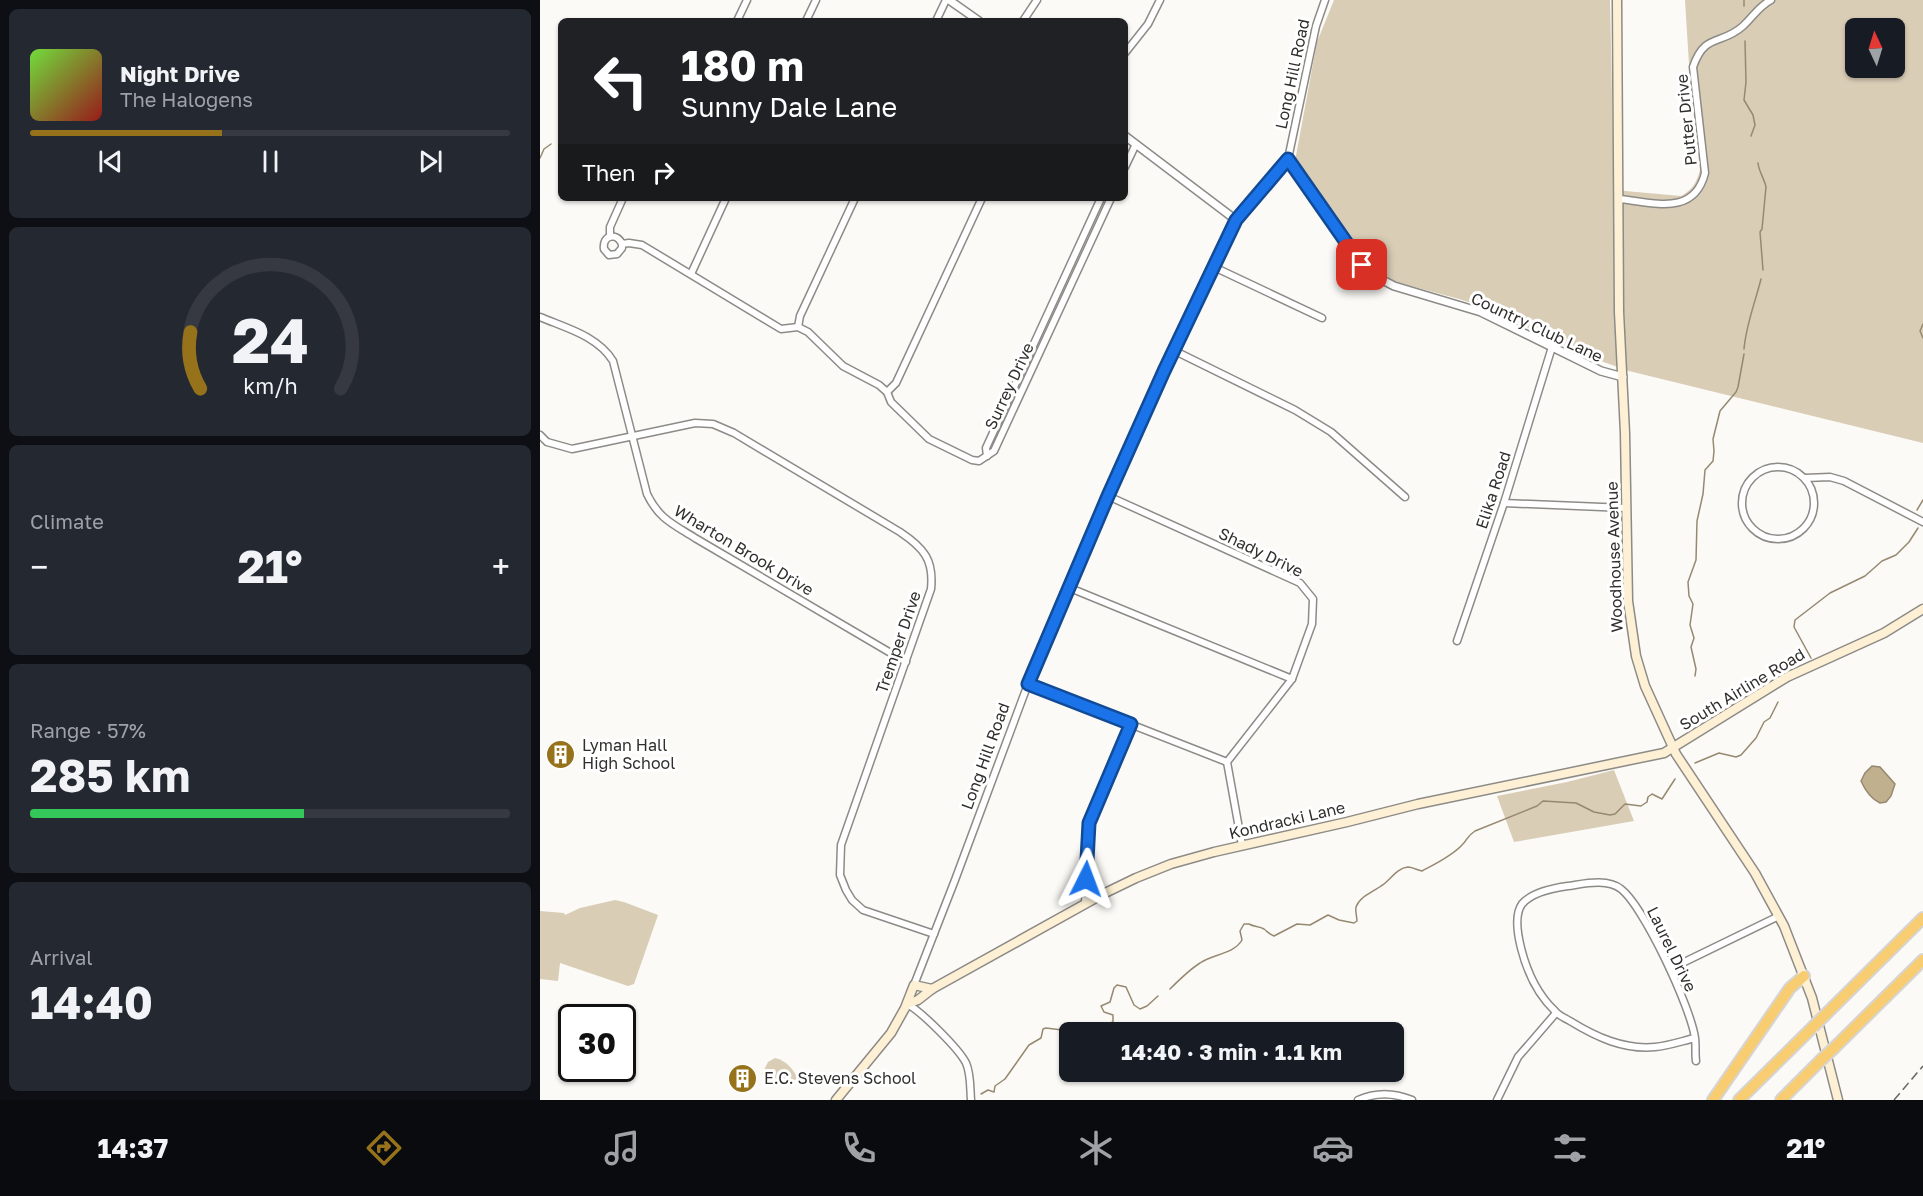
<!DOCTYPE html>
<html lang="en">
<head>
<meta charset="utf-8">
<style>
	:root { --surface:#171b24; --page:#242831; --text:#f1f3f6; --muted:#9ea1a6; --line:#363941; --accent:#96721b }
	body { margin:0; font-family:"Golos Text",sans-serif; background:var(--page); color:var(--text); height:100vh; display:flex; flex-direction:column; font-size:22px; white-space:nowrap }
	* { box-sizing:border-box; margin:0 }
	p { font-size:20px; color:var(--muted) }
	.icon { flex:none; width:33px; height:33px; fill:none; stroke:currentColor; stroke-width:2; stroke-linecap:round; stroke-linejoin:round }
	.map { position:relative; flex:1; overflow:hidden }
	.panel { display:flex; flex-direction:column; gap:9px; padding:9px; background:#0d0f14; width:540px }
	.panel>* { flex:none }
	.banner { position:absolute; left:18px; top:18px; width:570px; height:183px; border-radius:9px; box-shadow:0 2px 4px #0004; background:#202124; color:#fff; overflow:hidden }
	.needle { width:39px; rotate:356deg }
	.controls { position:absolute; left:1305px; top:18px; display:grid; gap:12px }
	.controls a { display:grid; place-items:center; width:60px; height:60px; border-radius:9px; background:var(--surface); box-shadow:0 2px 4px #0004; font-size:30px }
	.speed { position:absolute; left:18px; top:1004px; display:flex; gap:12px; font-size:30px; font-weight:700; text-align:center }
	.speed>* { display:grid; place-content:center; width:78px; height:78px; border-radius:50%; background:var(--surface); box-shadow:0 2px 4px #0004; line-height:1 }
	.speed .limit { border:3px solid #111; border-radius:9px; background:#fff; color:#111 }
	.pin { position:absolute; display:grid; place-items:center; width:51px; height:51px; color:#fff; margin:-26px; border-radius:12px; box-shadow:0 3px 9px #0006 }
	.me { position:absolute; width:66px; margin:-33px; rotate:3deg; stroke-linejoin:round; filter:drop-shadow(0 0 4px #0008) }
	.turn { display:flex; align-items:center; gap:21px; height:126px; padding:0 24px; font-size:27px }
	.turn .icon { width:78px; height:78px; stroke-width:2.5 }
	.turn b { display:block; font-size:42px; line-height:51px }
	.then { display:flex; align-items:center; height:57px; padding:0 24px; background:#0003; gap:12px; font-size:22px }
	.big { font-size:45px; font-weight:700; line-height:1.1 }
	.panel .widget { flex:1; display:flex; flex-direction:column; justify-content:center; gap:9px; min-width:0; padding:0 21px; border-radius:9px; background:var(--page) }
	.panel .dial { align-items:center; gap:0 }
	.dial svg { height:156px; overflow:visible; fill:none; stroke:var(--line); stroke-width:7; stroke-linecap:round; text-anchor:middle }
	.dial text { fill:var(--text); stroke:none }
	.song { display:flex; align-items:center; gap:18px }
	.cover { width:72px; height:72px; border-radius:9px; background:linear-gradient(135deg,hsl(100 70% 55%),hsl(0 70% 35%)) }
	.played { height:6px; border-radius:3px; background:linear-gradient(90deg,var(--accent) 40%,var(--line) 40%) }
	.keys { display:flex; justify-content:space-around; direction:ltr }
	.heat { display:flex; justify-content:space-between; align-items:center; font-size:33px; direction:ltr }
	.charge { height:9px; border-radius:4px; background:linear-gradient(90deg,#34c759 57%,var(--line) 0) }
	.trip { position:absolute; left:519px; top:1022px; width:345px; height:60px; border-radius:9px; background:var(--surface); box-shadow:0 2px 4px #0004; font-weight:700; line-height:60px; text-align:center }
	.dock { display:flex; height:96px; justify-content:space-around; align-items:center; background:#090b0e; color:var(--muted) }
	.dock .icon { width:42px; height:42px }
	.dock .selected { color:var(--accent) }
	.dock b { font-size:27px; color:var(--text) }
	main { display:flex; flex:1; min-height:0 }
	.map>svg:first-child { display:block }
	.green { fill:#d9cdb6; fill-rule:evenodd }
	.water { fill:#c1b08e; stroke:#968971; stroke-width:1.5 }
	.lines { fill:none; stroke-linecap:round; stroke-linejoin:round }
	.stream { stroke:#968971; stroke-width:1.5 }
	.minor-casing { stroke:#8d8b87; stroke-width:9 }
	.tertiary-casing { stroke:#8d8b87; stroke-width:10 }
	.secondary-casing { stroke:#8d8b87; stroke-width:11 }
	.motorway-casing { stroke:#d6d5d5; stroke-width:14 }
	.minor { stroke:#fff; stroke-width:6 }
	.tertiary { stroke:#fff; stroke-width:7 }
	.secondary { stroke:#fdf0d4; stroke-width:8 }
	.motorway { stroke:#f8cc71; stroke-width:10 }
	.rail { stroke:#666563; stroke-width:1.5; stroke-dasharray:9 4.5; stroke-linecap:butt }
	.motorway-bridge-casing { stroke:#d6d5d5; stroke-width:14; stroke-linecap:butt }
	.motorway-bridge { stroke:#f8cc71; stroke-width:10 }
	.route-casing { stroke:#114b97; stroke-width:15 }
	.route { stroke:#1a73e8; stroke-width:10 }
	.labels { text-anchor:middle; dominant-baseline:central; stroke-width:6; stroke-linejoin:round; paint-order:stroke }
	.street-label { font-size:16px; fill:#302f2e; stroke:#fff }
	.poi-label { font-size:16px; fill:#302f2e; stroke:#fff; text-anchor:start }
</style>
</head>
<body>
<main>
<section class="panel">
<div class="widget">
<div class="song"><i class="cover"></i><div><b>Night Drive</b><p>The Halogens</p></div></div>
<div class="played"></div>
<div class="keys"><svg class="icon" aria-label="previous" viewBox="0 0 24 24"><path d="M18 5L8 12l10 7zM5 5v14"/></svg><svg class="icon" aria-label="pause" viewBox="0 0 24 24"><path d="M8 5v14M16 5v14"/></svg><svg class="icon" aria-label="next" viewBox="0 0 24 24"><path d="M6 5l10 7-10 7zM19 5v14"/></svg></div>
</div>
<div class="widget dial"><svg viewBox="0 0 100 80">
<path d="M14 69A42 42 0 1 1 86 69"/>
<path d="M14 69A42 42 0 0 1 9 40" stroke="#96721b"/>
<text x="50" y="56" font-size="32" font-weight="700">24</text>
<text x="50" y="72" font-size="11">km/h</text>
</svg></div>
<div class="widget"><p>Climate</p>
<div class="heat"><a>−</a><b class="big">21°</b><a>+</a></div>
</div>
<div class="widget"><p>Range · 57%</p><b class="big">285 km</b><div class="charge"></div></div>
<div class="widget"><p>Arrival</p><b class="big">14:40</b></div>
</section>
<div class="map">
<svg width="1383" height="1100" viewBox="0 0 1383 1100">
	<rect width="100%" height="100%" fill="#fcfaf6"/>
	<!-- green -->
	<g class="green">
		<path d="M794,0H1070L1074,190L1141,196C1154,189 1157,181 1161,167L1149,64L1145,0H1383V443L1089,371L1041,354L953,310L919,299L856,282L838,271L820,255L755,161L777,42ZM1316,28H1354V68H1316Z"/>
		<path d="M1074,770L1094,821L974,842L957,796L1027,782Z"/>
		<path d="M75,900L84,902L118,915L94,984L88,986L20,963L18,981L0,979V911L24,913L25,915L40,908Z"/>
		<path d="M235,1058C247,1061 253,1069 258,1079L239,1086L222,1074L228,1062Z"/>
	</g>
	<!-- water -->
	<path class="water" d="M1332,766L1340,767L1355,784L1351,796L1346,802L1340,803C1331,799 1325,790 1321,781L1325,773Z"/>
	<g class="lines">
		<!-- stream -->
		<g class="stream">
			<path d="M1204,6V0"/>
			<path d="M1205,41L1206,82L1204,100L1213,115L1215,125L1211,136"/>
			<path d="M0,158L4,149L11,144"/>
			<path d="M1218,163C1219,172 1224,178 1226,187L1222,229L1220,232L1223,270"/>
			<path d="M1383,324L1380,331L1383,338"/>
			<path d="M1204,349C1206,325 1215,303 1221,279"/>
			<path d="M1377,510L1383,500"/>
			<path d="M1271,658L1254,627L1255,620L1290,593L1325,576L1342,561L1356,555L1369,542L1378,528"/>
			<path d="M1155,676L1156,669L1151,647L1154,638L1150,625L1153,604L1149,596L1148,582L1156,560L1157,521L1163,494L1165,470L1173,461L1174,451L1173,439L1180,411L1196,392L1198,387L1204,354"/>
			<path d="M1155,763L1179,753L1196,757L1201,755L1216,738L1224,722L1230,718L1238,702"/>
			<path d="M630,989C639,980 649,970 660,963C673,954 694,954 702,940L700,931L704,924H709C714,927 719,926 724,929C728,932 729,934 734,936L757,924L770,925L788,915L799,920L814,923L817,921C817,917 815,911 816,907C820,896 833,892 841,886C850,881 856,868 868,867C872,867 877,870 882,871C895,864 912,856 922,845C928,839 926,837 935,831L997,806L1003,801L1036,803L1054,812L1070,815L1075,814L1085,804L1101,806L1107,802L1108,797L1112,794L1122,799L1135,779"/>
			<path d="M551,1032L555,1028L573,1022V1015L564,1012L561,1006L570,1002L574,988L577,985L586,987L594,1005L600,1009L607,1006L618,996"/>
			<path d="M441,1094L448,1090L454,1092L455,1086L465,1079L489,1045L501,1038L503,1029L506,1028L522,1030L523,1033L521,1041H530"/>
		</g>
		<defs>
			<g id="minor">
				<path d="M197,21L207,0"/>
				<path d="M266,21L276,0"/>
				<path d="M396,21L406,0"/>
				<path d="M483,21L497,0"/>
				<path d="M585,53L608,24L620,0"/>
				<path d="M748,159L776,26L785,0"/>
				<path d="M585,167L596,144"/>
				<path d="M1079,199C1113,202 1154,217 1165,173L1153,67C1165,32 1181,46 1203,26C1212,18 1219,6 1231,0"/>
				<path d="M70,236V227L83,198"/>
				<path d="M82,244V248L77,254L69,255L64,249C62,235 77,232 82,244L89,243L102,245L241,329L258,327L268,332L303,366L339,385L347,392L351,402L389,439L432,460L439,461L454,451L571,198"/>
				<path d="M674,267L782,318"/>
				<path d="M151,274L186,198"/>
				<path d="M0,317C26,328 58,336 73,361L107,494C119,519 133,524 155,538L366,662"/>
				<path d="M258,327L260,316L315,198"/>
				<path d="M633,350L755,410L791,432L865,497"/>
				<path d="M347,392L356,383L442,198"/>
				<path d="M0,435L7,442L32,449L155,423L173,424L194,433L360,532C384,548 394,560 391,589L301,845L300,875L306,890L312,900L323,910L394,934"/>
				<path d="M447,456L446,448L561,198"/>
				<circle cx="1238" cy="503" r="36"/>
				<path d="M1265,478L1290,477L1304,481L1383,522"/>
				<path d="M568,496L760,583L773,599L772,624L752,679L687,762L702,845"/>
				<path d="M964,503L1086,508"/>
				<path d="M530,588L752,679"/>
				<path d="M917,641L964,503L1012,347"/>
				<path d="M488,684L687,762"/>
				<path d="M545,904L549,823L591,724"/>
				<path d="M1130,969L1239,916"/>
				<path d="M374,985L415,880L488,684L568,496L633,350L696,220"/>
				<path d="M367,1004C381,1011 419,1049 426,1063C431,1074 430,1088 431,1100"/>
				<path d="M1155,1038C1142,1041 1128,1046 1115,1047C1084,1050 1056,1037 1030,1021C1025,1018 1019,1016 1015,1011C997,994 987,972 981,948C978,936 974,915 982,904C992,892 1013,888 1028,886C1043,884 1067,878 1081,889C1104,907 1151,1008 1155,1038C1156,1045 1155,1054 1156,1061"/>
				<path d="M818,1100C836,1092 855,1093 872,1100"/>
				<path d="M957,1100L978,1057L1016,1013"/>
			</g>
			<g id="tertiary">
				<path d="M409,0L439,21"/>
				<path d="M585,136L696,220L748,159L822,265L837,277L854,286L941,312L1061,371L1083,377"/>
			</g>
			<g id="secondary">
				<path d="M1077,0L1079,312L1085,433L1088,601L1096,656L1105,686L1136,754L1215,873L1244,926L1272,998L1298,1100"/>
				<path d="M367,1004L378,1000L392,989L563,894L596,878L631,864L674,852L807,822L878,804L1124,753L1247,677L1344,633L1383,609"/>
				<path d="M296,1100L351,1033L365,1008L374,985L392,989"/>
			</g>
			<g id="motorway">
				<path d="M1285,1015L1383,918"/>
				<path d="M1294,1048L1383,960"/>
				<path d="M1173,1100L1250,988L1264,976"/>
				<path d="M1199,1100L1273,1027"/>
				<path d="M1241,1100L1281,1060"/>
			</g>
		</defs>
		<!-- minor casing -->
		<use href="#minor" class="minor-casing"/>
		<!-- tertiary casing -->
		<use href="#tertiary" class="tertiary-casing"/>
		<!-- secondary casing -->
		<use href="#secondary" class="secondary-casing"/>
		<!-- motorway casing -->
		<use href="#motorway" class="motorway-casing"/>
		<!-- minor -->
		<use href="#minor" class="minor"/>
		<!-- tertiary -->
		<use href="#tertiary" class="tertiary"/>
		<!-- secondary -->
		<use href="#secondary" class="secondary"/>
		<!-- motorway -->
		<use href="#motorway" class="motorway"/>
		<!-- rail -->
		<path class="rail" d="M1354,1100L1383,1066"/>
		<defs>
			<g id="motorway-bridge">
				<path d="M1273,1027L1285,1015"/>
				<path d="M1281,1060L1294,1048"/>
			</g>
		</defs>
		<!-- motorway-bridge casing -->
		<use href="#motorway-bridge" class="motorway-bridge-casing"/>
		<!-- motorway-bridge -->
		<use href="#motorway-bridge" class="motorway-bridge"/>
	</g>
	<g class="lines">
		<defs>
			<path id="route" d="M546,879L549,823L591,724L488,684L568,496L624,371L696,220L748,159L822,265"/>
		</defs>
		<!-- route casing -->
		<use href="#route" class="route-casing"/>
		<!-- route -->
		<use href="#route" class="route"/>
	</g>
	<!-- icons -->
	<defs>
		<symbol id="building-disc" viewBox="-11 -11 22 22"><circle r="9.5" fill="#96721b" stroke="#fff"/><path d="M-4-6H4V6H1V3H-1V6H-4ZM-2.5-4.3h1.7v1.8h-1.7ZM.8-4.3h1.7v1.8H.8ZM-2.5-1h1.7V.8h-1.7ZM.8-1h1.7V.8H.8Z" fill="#fff"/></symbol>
	</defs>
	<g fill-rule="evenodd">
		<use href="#building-disc" x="4" y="738" width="33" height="33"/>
		<use href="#building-disc" x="186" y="1062" width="33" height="33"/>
	</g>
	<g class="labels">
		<!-- street labels -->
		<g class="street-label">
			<text transform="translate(752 74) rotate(-78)">Long Hill Road</text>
			<text transform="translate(1146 120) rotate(-96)">Putter Drive</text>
			<text transform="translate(997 327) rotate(25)">Country Club Lane</text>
			<text transform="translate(469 386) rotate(-65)">Surrey Drive</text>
			<text transform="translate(953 490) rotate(-72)">Elika Road</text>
			<text transform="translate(204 550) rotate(31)">Wharton Brook Drive</text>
			<text transform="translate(721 552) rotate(26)">Shady Drive</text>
			<text transform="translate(1074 557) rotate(-92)">Woodhouse Avenue</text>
			<text transform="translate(358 642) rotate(-71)">Tremper Drive</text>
			<text transform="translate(1202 689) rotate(-31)">South Airline Road</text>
			<text transform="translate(445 756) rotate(-70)">Long Hill Road</text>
			<text transform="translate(747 820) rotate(-13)">Kondracki Lane</text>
			<text transform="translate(1132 949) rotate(64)">Laurel Drive</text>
		</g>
		<!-- poi labels -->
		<g class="poi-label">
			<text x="42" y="745">Lyman Hall<tspan x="42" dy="18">High School</tspan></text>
			<text x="224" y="1078">E.C. Stevens School</text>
		</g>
	</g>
</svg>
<div class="controls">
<a><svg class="needle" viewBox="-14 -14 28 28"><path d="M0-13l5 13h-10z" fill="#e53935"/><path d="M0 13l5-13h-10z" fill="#9ea1a6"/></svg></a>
</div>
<div class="speed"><div class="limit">30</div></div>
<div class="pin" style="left:822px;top:265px;background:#d93025"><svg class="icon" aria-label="arrive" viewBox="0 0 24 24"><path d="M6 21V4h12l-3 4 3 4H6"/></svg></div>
<svg class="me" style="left:546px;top:879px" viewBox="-20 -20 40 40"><path d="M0-17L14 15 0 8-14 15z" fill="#1a73e8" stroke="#fff" stroke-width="4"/></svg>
<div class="trip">14:40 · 3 min · 1.1 km</div>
<div class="banner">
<div class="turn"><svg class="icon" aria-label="left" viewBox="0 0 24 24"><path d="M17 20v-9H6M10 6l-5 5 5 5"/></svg><div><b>180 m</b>Sunny Dale Lane</div></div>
<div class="then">Then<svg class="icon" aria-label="right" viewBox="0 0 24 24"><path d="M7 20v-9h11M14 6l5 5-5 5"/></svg></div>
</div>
</div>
</main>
<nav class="dock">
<b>14:37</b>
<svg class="icon selected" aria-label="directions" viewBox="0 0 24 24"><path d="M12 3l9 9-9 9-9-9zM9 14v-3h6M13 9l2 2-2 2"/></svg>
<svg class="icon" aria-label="music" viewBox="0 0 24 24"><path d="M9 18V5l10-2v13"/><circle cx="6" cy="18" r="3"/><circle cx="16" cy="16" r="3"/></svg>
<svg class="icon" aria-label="phone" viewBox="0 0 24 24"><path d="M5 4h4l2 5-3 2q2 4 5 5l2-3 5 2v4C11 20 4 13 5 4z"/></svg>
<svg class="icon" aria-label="climate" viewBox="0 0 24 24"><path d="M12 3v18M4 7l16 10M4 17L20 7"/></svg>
<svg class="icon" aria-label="car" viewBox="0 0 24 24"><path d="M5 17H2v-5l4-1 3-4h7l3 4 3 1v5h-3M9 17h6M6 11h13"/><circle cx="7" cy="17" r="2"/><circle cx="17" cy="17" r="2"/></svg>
<svg class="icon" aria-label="filters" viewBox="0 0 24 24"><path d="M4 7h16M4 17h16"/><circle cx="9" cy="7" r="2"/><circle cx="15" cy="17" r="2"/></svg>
<b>21°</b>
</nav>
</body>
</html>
